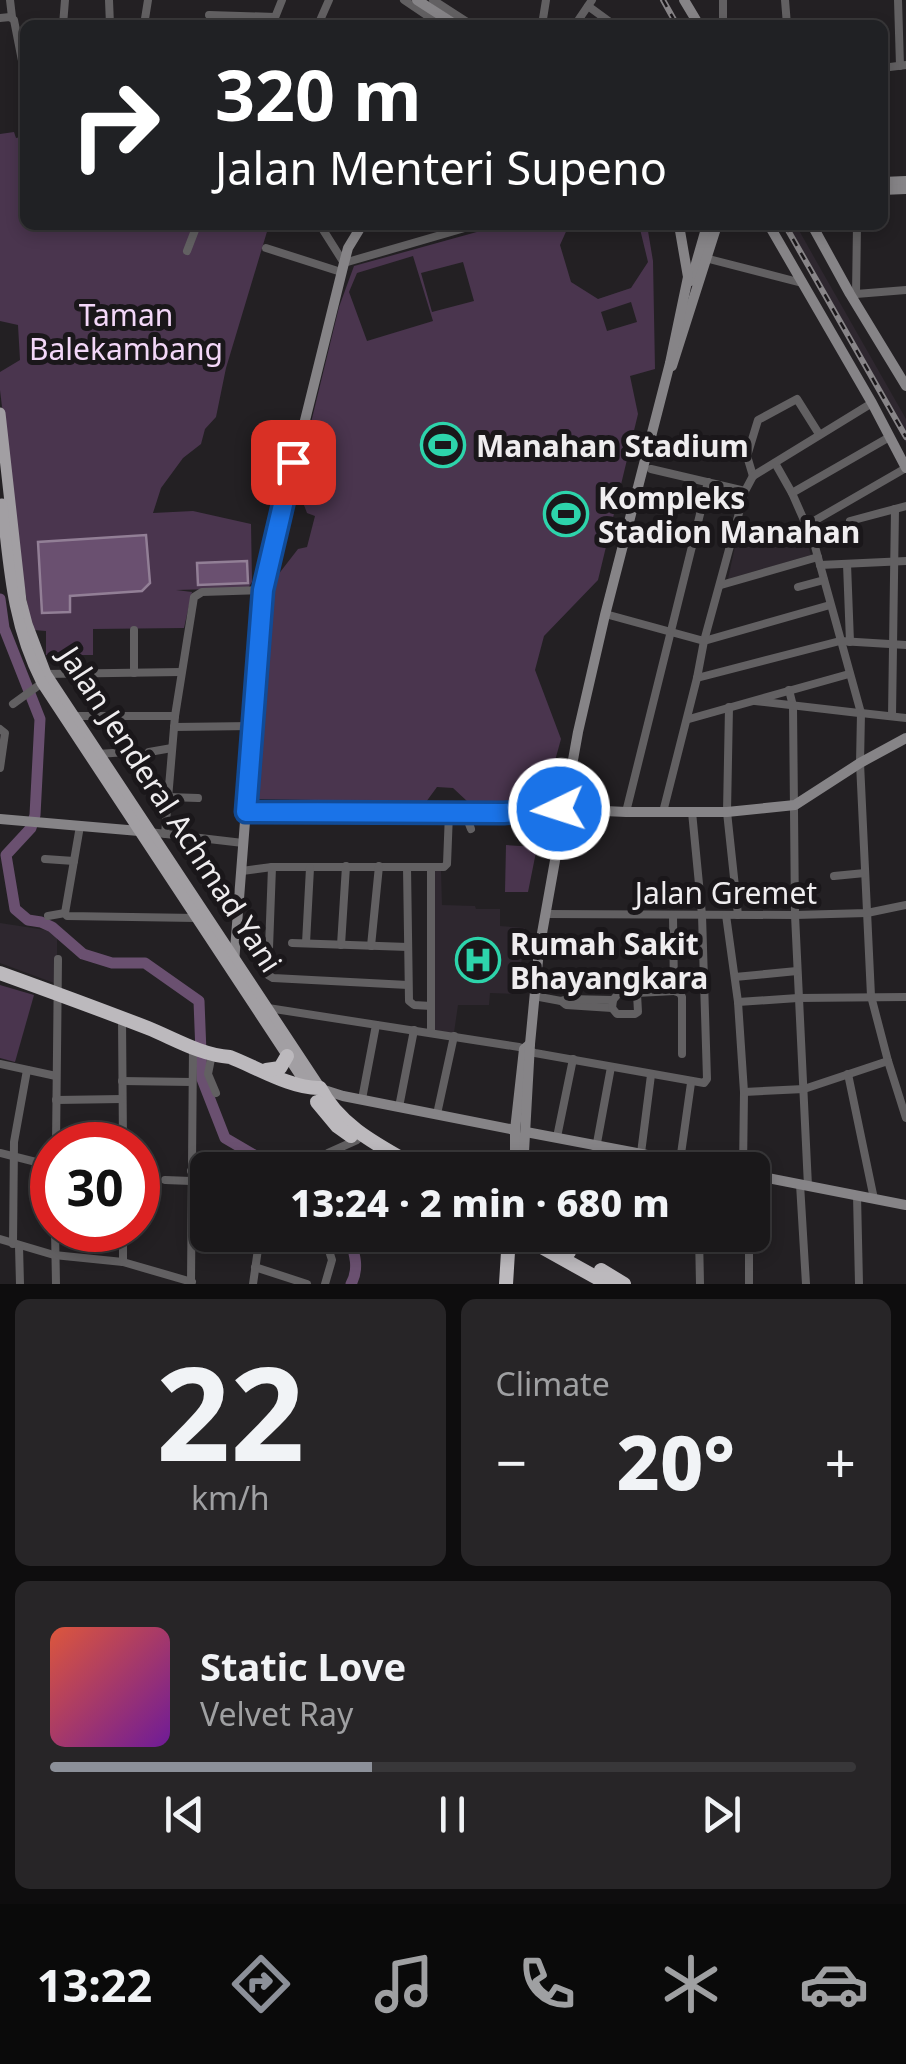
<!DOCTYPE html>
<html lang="en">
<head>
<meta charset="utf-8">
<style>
	:root { --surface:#1a181a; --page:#272527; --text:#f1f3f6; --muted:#9fa0a2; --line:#383739; --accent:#8c9099 }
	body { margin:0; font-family:"Noto Sans",sans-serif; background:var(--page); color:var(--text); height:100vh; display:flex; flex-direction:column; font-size:38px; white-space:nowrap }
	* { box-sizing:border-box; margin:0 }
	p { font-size:32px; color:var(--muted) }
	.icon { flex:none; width:55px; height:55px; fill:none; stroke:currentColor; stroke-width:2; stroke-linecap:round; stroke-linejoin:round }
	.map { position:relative; height:1284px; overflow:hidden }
	.details { display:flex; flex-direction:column; gap:15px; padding:15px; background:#0e0d0e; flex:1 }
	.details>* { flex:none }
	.guide { position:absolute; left:20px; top:20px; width:868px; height:210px; border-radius:15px; box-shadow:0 5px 15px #0003,0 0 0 2px var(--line); background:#202124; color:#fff; overflow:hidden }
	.speed { position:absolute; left:30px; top:1122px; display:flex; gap:20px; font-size:50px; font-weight:700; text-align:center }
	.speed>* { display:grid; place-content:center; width:130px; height:130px; border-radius:50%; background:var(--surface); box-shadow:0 5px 15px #0003,0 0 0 2px var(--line); line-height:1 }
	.speed .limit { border:15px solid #d22; background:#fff; color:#111 }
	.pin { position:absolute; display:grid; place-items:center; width:85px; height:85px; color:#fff; margin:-42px; border-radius:20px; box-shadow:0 5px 15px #0006 }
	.me { position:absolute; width:110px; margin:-55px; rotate:266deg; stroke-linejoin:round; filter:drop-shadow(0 0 8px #0008) }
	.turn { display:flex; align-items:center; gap:35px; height:210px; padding:0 30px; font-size:45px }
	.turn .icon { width:130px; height:130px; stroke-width:2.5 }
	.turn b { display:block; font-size:70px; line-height:85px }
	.big { font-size:75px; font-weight:800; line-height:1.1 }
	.details .widget { flex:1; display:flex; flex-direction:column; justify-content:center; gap:15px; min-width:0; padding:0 35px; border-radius:15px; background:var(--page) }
	.details .dial { align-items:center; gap:0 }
	.dial b { font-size:130px; line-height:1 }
	.song { display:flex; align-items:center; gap:30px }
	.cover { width:120px; height:120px; border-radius:15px; background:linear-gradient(135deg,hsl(10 70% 55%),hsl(280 70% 35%)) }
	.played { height:10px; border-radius:5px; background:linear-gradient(90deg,var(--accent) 40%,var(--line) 40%) }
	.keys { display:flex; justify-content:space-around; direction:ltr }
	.heat { display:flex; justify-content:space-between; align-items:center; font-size:55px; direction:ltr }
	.details .tiles { flex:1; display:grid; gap:15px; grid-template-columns:1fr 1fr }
	.widget:last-child { grid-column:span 2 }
	.trip { position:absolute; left:190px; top:1152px; width:580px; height:100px; border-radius:15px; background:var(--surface); box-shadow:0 5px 15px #0003,0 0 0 2px var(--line); font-weight:800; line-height:100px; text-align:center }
	.tab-bar { display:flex; height:160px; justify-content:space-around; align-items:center; background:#0a0a0a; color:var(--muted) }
	.tab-bar .icon { width:70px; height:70px }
	.tab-bar .on { color:var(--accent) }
	.tab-bar b { font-size:45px; color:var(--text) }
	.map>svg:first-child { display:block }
	.built { fill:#2e272f }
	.green { fill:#4a354e; fill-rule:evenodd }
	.water { fill:#6a5070; stroke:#927f96; stroke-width:2.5 }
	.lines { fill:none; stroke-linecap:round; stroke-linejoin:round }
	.river { stroke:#6a5070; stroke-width:11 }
	.street { stroke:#626062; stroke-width:8 }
	.secondary { stroke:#868487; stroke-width:10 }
	.primary { stroke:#a29fa3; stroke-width:11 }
	.highway { stroke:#bcb9bd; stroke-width:14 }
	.rail-casing { stroke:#888588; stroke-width:6 }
	.rail { stroke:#1a171a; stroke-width:2.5; stroke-dasharray:8; stroke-linecap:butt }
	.route-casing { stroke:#114b97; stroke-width:25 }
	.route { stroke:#1a73e8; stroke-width:18 }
	.labels { text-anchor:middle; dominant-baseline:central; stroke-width:10; stroke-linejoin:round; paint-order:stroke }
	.park-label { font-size:30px; fill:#f3d7f8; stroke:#1a171a }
	.poi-label { font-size:30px; font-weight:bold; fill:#efedef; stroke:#1a171a; text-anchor:start }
	.street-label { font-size:30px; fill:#efedef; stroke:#1a171a }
</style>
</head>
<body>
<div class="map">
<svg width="906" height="1284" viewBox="0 0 906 1284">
	<rect width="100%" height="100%" fill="#232023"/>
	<!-- built -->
	<g class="built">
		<path d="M782,225H796L819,266L906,419V443Z"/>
		<path d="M801,523L811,555L728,579L736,542Z"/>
		<path d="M433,870H441L442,905L475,906L476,909H500V926L525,928L518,994L490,993L489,1005H458L454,1033L434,1030Z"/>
		<path d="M0,923L52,931L57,935V984L0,963Z"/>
	</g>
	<!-- green -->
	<g class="green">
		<path d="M14,132L16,138L25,136V225H269L226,368L216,417L205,429L201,444L183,458L161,488L153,513L193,511L251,524L252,582L248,588L176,590L192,592L184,628L93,629V655H46V631L34,630L30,619L21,567L0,390V372L20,360L18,325L0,321V134Z"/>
		<path d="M502,225H569L560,245L571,282L598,299L631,288L648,262L639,225H647L653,261L655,369L630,376L638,414L598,580L544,636L535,670L561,739L543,804L468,802L453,788L437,787L426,802L258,799L274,580L298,549L307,547L315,516L307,513L299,492V472L339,307L354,266ZM413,256L433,321L367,341L349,292L357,273ZM463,262L474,301L432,312L421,273ZM631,302L637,322L607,331L601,312Z"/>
		<path d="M506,845L537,847L528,892H505Z"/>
		<path d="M0,985L34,995L15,1062L0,1058Z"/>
	</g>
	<!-- water -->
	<g class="water">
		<path d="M146,535L150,583L142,591L70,596V612L42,613L38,542Z"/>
		<path d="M247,561L248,583L198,585L197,563Z"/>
	</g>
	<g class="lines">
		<!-- river -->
		<g class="river">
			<path d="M0,599L4,628L40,719L35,815L31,828L6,855L15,909L28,920L41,922L52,927L83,954L112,963H145L199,1001L202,1079L225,1138L280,1170"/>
			<path d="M349,1235C354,1252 360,1268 351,1284"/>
		</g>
		<!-- street -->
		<g class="street">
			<path d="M10,0L12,17"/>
			<path d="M109,0L110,25"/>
			<path d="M404,0L441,25"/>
			<path d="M433,0L472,25"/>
			<path d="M785,0L787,25"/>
			<path d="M898,0L900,66"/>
			<path d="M588,6L614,25"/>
			<path d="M209,15L275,17"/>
			<path d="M0,18L10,17L14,20L25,76"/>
			<path d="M63,25L65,0"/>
			<path d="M144,25L148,0"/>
			<path d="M272,25L282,0"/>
			<path d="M318,25L329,0"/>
			<path d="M542,25L546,0"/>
			<path d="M575,25L592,0"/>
			<path d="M723,25V0"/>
			<path d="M808,25L841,23"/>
			<path d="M882,68L906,65"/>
			<path d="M320,225L344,263L475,225"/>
			<path d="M266,248L341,272"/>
			<path d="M187,251L197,225"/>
			<path d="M705,258L802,283"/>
			<path d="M856,294L857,225"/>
			<path d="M856,294L906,290"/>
			<path d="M775,463L792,493L814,543L861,713L860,763L871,996L888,1061L906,1118"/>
			<path d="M651,469L745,491"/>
			<path d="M753,476L747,456L758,420L797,399L819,434"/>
			<path d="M792,493L886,439"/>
			<path d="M850,521L906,506"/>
			<path d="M807,525L906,468"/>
			<path d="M847,564L850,642"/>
			<path d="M820,565L906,561"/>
			<path d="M721,585L818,557"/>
			<path d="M798,587L824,580"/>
			<path d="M609,615L704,641L830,605"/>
			<path d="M134,673V630"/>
			<path d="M46,674L181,672"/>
			<path d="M697,678L840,641L906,645"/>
			<path d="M789,690L793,706L795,915L808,1186"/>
			<path d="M755,701L859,713"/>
			<path d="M13,704L42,683"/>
			<path d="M729,707L727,812L738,915"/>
			<path d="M861,713L906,718"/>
			<path d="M75,716H175"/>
			<path d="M892,716L895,509"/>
			<path d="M689,719L849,674"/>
			<path d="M174,727L252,726"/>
			<path d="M0,729L5,733L0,768"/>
			<path d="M149,752L172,748"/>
			<path d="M98,754L127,752"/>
			<path d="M168,797L198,798"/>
			<path d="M246,812L504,813L559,809"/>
			<path d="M626,812L708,482"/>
			<path d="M663,812L697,678L704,641L745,491L753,476L872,403"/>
			<path d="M460,813L461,819L468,821L471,829"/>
			<path d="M80,826L65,913L67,916L196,918"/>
			<path d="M149,832L243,843"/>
			<path d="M165,834L175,716L194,597L202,592L263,590"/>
			<path d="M45,859L74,861"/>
			<path d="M272,867L268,975L273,978L408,985"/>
			<path d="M407,867L409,1001L414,1005L431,1006"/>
			<path d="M431,867V1032"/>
			<path d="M242,871L272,867H444L447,864L449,813"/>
			<path d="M834,876L865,873"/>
			<path d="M545,914L795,915L867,913L906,905"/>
			<path d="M726,915L738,1002L744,1092L743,1170"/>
			<path d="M48,916L65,913"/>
			<path d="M292,943L408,947"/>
			<path d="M306,943L310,868"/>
			<path d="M341,945L346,866"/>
			<path d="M371,946L379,866"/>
			<path d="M735,977L797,971"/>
			<path d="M674,991L680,993L682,997V1054"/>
			<path d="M534,996L561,1001L566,1005L612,1008L617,1014H635L638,1012L637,994"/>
			<path d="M561,1001L567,999L613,1000"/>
			<path d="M738,1002L798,998L906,997"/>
			<path d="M268,1008L519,1047L535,1053L704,1083L707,1079L702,915L692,812"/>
			<path d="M612,1008L613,1000L618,994L674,991L673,916"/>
			<path d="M122,1018L123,1145"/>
			<path d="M212,1054L208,1074L216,1093"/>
			<path d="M0,1064L56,1076"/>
			<path d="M848,1074L874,1199"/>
			<path d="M122,1081L192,1082"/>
			<path d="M744,1092L804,1089L888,1061"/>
			<path d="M362,1099L376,1025"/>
			<path d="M56,1100L122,1099"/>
			<path d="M399,1107L414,1030"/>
			<path d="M437,1114L454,1036"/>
			<path d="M557,1137L573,1059"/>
			<path d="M56,1145L58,959"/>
			<path d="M0,1153L52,1166"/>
			<path d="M641,1153L651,1075"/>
			<path d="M680,1161L691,1083"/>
			<path d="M305,1170L328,1153L357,1140"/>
			<path d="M592,1170L611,1067"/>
			<path d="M191,1171L250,1170"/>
			<path d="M165,1180L191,1181"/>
			<path d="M800,1184L806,1284"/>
			<path d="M857,1195L859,1284"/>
			<path d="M55,1230L56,1284"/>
			<path d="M324,1235L332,1260L325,1284"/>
			<path d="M699,1235L700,1284"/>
			<path d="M749,1235V1284"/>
			<path d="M0,1239L54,1255L123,1262L192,1282"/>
			<path d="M13,1244L14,1142L27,1070"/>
			<path d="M19,1246L20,1284"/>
			<path d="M123,1262V1230"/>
			<path d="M255,1267L307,1284"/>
			<path d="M191,1282L193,1048"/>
			<path d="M253,1284L260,1235"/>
		</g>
		<!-- secondary -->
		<g class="secondary">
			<path d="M417,0L456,25"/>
			<path d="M684,0L699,25"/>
			<path d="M882,182L906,181"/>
			<path d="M882,190L906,189"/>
			<path d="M769,225L872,403L906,468"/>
			<path d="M812,225L850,294L906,386"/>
			<path d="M691,281L707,225"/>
			<path d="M672,366L717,225"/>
			<path d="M561,809L626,812H727L795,805L860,763L906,738"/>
			<path d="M0,819L139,831"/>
			<path d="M234,963L263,590L344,263L348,248L362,225"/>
			<path d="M321,1089L343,1096L515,1130"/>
			<path d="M526,1132L726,1170"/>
			<path d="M515,1170V1130L524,1049L530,1044"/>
			<path d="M523,1170L530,1044L539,950L578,732L605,615L670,363L688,277L679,225"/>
			<path d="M752,1175L906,1205"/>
		</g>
		<!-- primary -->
		<g class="primary">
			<path d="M0,413L21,601L27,624L46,674L320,1088"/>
			<path d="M2,504C9,567 12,625 42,683L309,1088"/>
		</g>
		<!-- highway -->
		<g class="highway">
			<path d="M0,973C50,991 99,1009 148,1028C175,1039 201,1055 230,1057C256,1067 292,1089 320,1088C340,1128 384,1148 422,1170"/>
			<path d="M266,1070L280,1068L287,1056"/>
			<path d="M317,1102L337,1126L351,1136"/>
			<path d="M539,1235L569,1252"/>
			<path d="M519,1239L536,1244L608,1284"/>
			<path d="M601,1270L624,1284"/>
			<path d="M506,1284L509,1236"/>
		</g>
		<defs>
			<g id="rail">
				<path d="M663,0L677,25"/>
				<path d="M785,225L906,437"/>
			</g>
		</defs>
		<!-- rail casing -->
		<use href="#rail" class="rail-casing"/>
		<!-- rail -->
		<use href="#rail" class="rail"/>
	</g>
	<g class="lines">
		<defs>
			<path id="route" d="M293,462L263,590L246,812L504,813L559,809"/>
		</defs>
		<!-- route casing -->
		<use href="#route" class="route-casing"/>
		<!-- route -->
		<use href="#route" class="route"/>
	</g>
	<!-- icons -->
	<defs>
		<symbol id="stadium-ring" viewBox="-11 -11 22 22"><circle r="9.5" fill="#1a171a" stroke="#2dd4ab" stroke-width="1.5"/><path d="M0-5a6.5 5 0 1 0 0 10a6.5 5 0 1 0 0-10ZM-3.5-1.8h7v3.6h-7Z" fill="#2dd4ab"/></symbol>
		<symbol id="hospital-ring" viewBox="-11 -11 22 22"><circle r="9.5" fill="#1a171a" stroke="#2dd4ab" stroke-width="1.5"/><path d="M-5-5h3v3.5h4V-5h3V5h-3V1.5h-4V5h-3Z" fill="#2dd4ab"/></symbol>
	</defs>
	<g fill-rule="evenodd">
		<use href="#stadium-ring" x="418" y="420" width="50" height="50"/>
		<use href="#stadium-ring" x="541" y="489" width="50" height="50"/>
		<use href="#hospital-ring" x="453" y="935" width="50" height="50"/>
	</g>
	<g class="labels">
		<!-- park labels -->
		<g class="park-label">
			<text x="126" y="314">Taman<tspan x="126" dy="34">Balekambang</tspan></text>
		</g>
		<!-- poi labels -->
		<g class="poi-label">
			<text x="476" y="445">Manahan Stadium</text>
			<text x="598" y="497">Kompleks<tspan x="598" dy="34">Stadion Manahan</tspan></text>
			<text x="510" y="943">Rumah Sakit<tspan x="510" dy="34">Bhayangkara</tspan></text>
		</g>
		<!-- street labels -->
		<g class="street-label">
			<text transform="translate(171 809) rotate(57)">Jalan Jenderal Achmad Yani</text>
			<text x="726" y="892">Jalan Gremet</text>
		</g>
	</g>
</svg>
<div class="speed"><div class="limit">30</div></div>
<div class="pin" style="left:293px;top:462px;background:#d93025"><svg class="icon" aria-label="arrive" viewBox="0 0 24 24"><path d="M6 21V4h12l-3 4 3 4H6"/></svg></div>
<svg class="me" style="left:559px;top:809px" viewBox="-20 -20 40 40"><circle r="17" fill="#1a73e8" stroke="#fff" stroke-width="3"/><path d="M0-11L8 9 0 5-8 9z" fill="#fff"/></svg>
<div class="trip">13:24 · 2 min · 680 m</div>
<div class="guide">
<div class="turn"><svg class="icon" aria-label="right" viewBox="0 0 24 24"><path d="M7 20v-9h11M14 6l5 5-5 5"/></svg><div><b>320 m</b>Jalan Menteri Supeno</div></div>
</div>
</div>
<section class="details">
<div class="tiles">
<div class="widget dial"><b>22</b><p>km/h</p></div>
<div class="widget"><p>Climate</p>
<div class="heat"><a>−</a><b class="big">20°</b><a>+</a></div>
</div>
<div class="widget">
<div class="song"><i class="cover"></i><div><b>Static Love</b><p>Velvet Ray</p></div></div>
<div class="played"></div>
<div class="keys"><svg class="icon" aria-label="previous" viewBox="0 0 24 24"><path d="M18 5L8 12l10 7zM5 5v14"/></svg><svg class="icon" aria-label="pause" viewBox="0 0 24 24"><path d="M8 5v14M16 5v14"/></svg><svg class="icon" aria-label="next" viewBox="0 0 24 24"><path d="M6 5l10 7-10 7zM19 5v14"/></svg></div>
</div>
</div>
</section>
<nav class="tab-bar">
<b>13:22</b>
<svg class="icon on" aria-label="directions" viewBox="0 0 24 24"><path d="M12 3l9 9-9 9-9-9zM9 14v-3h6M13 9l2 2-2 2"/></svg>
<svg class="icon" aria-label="music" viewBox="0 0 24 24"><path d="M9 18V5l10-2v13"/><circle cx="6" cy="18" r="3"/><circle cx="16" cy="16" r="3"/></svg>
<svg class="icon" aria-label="phone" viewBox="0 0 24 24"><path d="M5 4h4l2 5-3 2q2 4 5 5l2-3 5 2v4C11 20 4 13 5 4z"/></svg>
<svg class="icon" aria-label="climate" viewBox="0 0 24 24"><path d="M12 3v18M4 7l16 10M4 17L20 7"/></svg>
<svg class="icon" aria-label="car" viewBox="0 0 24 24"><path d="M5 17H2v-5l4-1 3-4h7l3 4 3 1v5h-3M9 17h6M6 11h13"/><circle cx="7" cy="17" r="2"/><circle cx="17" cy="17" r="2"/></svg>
</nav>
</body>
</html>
